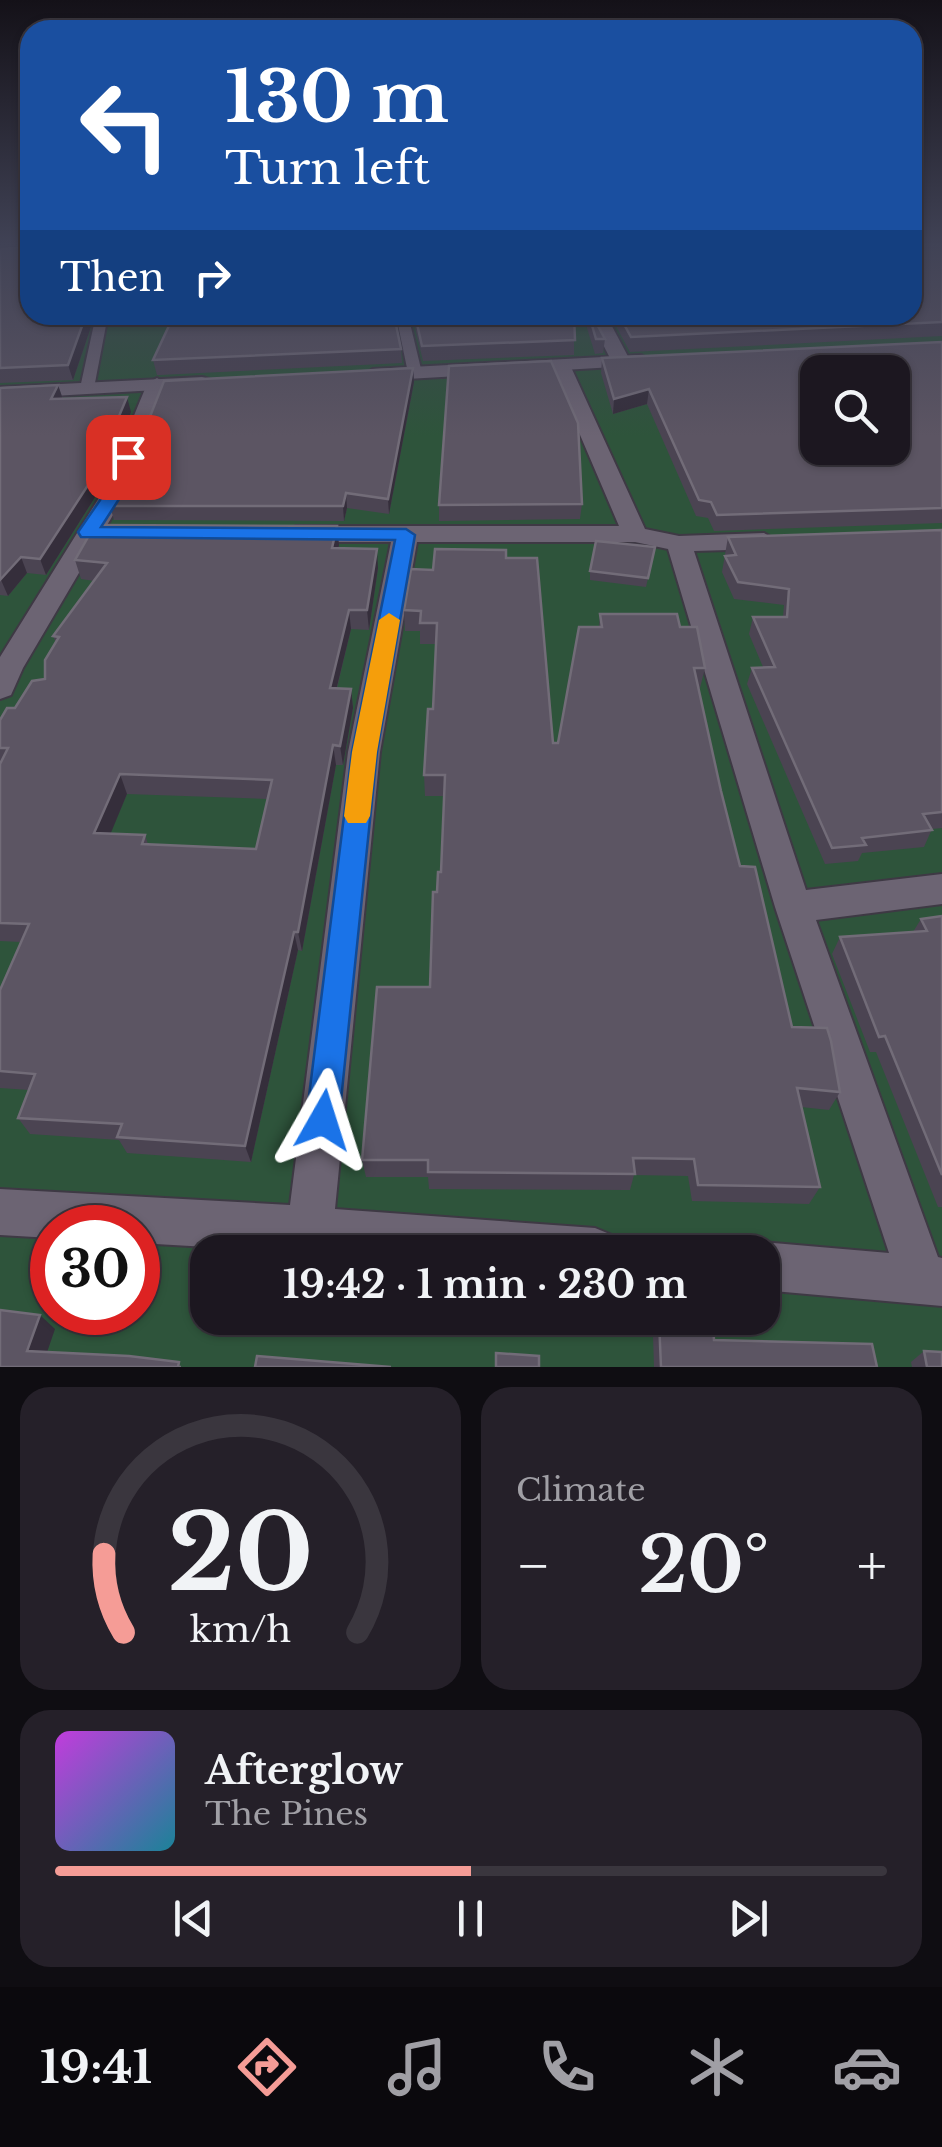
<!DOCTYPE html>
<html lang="en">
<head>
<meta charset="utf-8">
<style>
	:root { --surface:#1c1720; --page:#252029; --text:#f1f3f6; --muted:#a09fa5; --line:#3a363e; --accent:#f59c96 }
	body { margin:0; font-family:"Libre Baskerville",serif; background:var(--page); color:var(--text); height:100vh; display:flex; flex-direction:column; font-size:38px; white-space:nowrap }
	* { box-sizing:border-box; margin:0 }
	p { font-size:32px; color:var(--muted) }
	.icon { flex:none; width:55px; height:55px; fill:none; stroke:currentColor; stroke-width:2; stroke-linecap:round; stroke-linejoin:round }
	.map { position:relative; height:1367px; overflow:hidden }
	.side { display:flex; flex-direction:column; gap:20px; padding:20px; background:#0f0d12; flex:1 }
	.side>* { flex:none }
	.banner { position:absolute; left:20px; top:20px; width:902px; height:305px; border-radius:30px; box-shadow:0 2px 8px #0004,0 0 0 2px var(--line); background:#1a4fa0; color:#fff; overflow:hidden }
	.tools { position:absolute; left:800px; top:355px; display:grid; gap:20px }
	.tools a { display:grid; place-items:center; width:110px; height:110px; border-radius:20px; background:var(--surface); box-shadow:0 2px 8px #0004,0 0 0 2px var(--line); font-size:50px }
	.speed { position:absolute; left:30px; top:1205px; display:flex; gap:20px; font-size:50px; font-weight:700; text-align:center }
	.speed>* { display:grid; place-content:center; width:130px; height:130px; border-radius:50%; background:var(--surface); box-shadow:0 2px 8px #0004,0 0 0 2px var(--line); line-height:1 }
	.speed .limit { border:15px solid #d22; background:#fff; color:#111 }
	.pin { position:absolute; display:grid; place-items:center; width:85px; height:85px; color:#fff; margin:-42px; border-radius:20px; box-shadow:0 5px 15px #0006 }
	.me { position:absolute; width:110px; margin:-55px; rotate:6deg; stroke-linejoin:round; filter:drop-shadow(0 0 8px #0008) }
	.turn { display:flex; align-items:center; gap:35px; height:210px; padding:0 40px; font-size:45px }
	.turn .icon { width:130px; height:130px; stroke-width:2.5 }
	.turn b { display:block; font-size:70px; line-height:85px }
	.then { display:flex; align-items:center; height:95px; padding:0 40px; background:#0003; gap:20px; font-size:38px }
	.big { font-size:75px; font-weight:800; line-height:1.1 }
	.side .card { flex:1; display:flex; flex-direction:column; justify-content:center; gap:15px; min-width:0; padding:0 35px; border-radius:30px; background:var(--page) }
	.side .dial { align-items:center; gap:0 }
	.dial svg { height:260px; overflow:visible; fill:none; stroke:var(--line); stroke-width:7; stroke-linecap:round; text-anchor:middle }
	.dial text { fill:var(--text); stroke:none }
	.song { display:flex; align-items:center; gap:30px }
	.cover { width:120px; height:120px; border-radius:15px; background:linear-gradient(135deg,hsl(290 70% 55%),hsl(190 70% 35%)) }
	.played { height:10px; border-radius:5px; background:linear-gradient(90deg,var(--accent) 50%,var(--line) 50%) }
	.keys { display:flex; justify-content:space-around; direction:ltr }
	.heat { display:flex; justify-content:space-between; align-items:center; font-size:55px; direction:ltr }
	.side .tiles { flex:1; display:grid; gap:20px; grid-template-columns:1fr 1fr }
	.card:last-child { grid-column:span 2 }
	.trip { position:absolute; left:190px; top:1235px; width:590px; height:100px; border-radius:30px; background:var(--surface); box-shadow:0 2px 8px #0004,0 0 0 2px var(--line); font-weight:800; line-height:100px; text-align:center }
	.menu { display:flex; height:160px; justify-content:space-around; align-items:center; background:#0b090d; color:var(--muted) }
	.menu .icon { width:70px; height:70px }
	.menu .current { color:var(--accent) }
	.menu b { font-size:45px; color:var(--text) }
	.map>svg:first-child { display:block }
	.green { fill:#2e543b; fill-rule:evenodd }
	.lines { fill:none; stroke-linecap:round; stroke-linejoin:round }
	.lane-casing { stroke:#3e3944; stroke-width:4 }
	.street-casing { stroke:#3e3944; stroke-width:4 }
	.secondary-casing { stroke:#3e3944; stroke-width:4 }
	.lane { fill:#6c6473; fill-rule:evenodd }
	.street { fill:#6c6473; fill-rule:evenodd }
	.secondary { fill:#6c6473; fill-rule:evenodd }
	.wall { fill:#4b4452; fill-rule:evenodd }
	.shaded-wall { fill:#352e3b }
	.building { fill:#5c5563; stroke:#726c78; stroke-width:2.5; fill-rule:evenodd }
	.route { fill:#1a73e8; stroke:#114b97; stroke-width:2.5 }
	.slow { fill:#f59e0b }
</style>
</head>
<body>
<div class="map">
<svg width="942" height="1367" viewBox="0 0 942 1367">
	<rect width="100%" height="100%" fill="#251f2b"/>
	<!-- green -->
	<path class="green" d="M942,245V1367H0V334L30,315H912ZM818,372H892V448H818ZM52,1228H138V1312H52ZM208,1252H762V1318H208Z"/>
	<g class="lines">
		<defs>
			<g id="lane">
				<path d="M96,315H108L94,388L87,392L80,388Z"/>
				<path d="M396,315H408L422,373L420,376L408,373Z"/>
			</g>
			<g id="street">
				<path d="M588,315H606L631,362L628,366H614Z"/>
				<path d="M561,361L571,367L645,529L679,536L764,533L777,541L764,549L694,551L806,890L942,874V904L816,920L938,1257L942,1258V1306L762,1290V1252H744L762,1242L889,1253L775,907L668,549L635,542H417L380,752L335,1209L595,1228L612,1235L619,1252H295L138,1243V1228H52V1238L0,1235V1189L290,1205L348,752L391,542H296L283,534L296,526H619L551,367Z"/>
				<path d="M157,378L167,384L126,493L23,668L11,695L0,699V657L102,493L147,384Z"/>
			</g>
			<g id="secondary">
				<path d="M641,355L651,361L648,365L373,381L363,375L373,369Z"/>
				<path d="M202,377L209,379L212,383L209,387L0,399V387Z"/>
			</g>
		</defs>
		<!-- lane casing -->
		<use href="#lane" class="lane-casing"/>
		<!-- street casing -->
		<use href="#street" class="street-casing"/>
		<!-- secondary casing -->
		<use href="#secondary" class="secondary-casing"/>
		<!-- lane -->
		<use href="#lane" class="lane"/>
		<!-- street -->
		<use href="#street" class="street"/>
		<!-- secondary -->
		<use href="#secondary" class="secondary"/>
	</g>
	<!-- wall -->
	<g class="wall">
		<path d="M0,245H30V315H95L73,380L0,383V249L29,247V245L0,247Z"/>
		<path d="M942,245V336L630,352L610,315H912Z"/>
		<path d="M412,315H574V355L423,361Z"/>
		<path d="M583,315H592L605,339L603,353L595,354Z"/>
		<path d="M942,342V523L714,531L708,518L696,516L647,404L613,414L601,373L602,358Z"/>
		<path d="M401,349L402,363L160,375H157L153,360Z"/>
		<path d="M413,368L414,382L389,514L347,508L344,521L114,520L110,506Z"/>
		<path d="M58,385L63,399L131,412L99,491L46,575L27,573L8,596L0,595V388Z"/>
		<path d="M582,504L580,519L439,521V505Z"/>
		<path d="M337,526L339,548L378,568L369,630L351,629L337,688L351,689L353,708L343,765H336L302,951L298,950L251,1162L127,1153L119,1140L30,1134L18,1118L29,1090L0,1088V990L21,942L0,941V720L15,708L45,679L56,643L53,636L94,581L81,579L75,560ZM127,794L268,799L256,849L148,844L145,835L110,833Z"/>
		<path d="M942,530V828L932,829L924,847L862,853L858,861L825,864L747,684L752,668L763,667L749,634L753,617H783L784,605L734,599L722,572L728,537Z"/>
		<path d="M655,547L646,587L590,580V571Z"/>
		<path d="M506,558L553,743H558L599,627L600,614L680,627L705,668L700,688H698L721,791L740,866L792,1027L840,1092L829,1110L801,1107L820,1187L809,1204L692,1201L688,1176L634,1175L630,1190L429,1189L428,1177H366L362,1160L430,987L437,892L441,872L444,796H425L424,775L433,709L436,644H420V631H405L404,610L433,570Z"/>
		<path d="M942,916V1207H938L876,1052H870L832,954L840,937L913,932L921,919Z"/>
		<path d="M556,1318H659L657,1324Z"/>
		<path d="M659,1320L714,1340L877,1367H654L653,1335Z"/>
		<path d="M924,1351L942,1367H912L911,1362Z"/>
	</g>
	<!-- shaded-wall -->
	<g class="shaded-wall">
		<path d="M86,315H95L73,380L68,365Z"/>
		<path d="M413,368L414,382L389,514L388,499Z"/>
		<path d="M58,385L63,400L51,399Z"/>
		<path d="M649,389L647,404L613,414L614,399Z"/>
		<path d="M127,397L131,412L99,491L46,575L40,559Z"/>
		<path d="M346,493L347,508L344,521L343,506Z"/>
		<path d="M337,526L339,545L335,567L332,548Z"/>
		<path d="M377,549L378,568L369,630L367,610Z"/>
		<path d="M21,557L27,573L8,596L1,580Z"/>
		<path d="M349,610L351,629L332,707L330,688Z"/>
		<path d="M351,689L353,708L343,765L340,746Z"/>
		<path d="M333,745L336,765L302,951L298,932Z"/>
		<path d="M120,774L127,794L103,852L94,833Z"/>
		<path d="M294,932L298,950L251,1162L245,1146Z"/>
		<path d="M40,1315L55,1329L43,1364L27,1351Z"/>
	</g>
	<!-- building -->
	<g class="building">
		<path d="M29,245L30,315H86L68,365L0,368V249L29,247Z"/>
		<path d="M912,245H942V322L631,337L619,315H912Z"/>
		<path d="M174,315H394L401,349L153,360Z"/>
		<path d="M415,315H574L575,340L422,346Z"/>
		<path d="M589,315H592L605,339H596Z"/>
		<path d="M942,342V508L717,515L711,502L699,500L649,389L614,399L602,358ZM818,372H892V448H818Z"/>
		<path d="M551,361L578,423L582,504L439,505L449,366Z"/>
		<path d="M413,368L388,499L346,493L343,506H110L125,480L164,381Z"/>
		<path d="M58,385L51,399L127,397L94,476L40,559L21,557L0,580V388Z"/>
		<path d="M95,525L337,526L332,548L377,549L367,610H349L330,688L351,689L340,746L333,745L298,932H294L245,1146L117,1137L122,1124L18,1118L35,1074L0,1071V990L29,924L0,923V764L8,748H0V720L7,708H15L32,681L45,679V660L59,637L53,636L107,563L75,560ZM120,774L272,780L256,849L142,844L145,835L94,833Z"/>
		<path d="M942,530V812L923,814L932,830L862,838L866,845L832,848L752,668L775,667L753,617H787L789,589L738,582L725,556L736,555L728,537Z"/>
		<path d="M596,541L655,547L648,578L590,571Z"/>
		<path d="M435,549L506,550V558H537L553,743H558L579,627H602L600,614H677L680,627H697L705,668H694L721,791L740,866L755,867L792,1027L827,1028L831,1041L840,1092L797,1088L820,1187L698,1185L694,1159L633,1158L635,1174L428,1172V1160H362L377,987H430L433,892H437L438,872H441L445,775H424L428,709H433L437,623H420L421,611L404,610L411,569L433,570Z"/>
		<path d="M942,916V1175L885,1036L879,1037L840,937L927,931L921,919Z"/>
		<path d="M0,1310L40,1315L27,1351L129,1356L179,1362L178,1367H181H0Z"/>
		<path d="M659,1320L713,1324L714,1340L872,1344L877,1367H661Z"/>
		<path d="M924,1351L942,1352V1367H927Z"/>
		<path d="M496,1353L539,1356V1367H496Z"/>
		<path d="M257,1356L391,1367H255Z"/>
	</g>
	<!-- sky -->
	<linearGradient id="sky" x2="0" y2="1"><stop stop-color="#141118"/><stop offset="0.56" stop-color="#404255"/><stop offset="1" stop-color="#404255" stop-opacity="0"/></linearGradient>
	<rect width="942" height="436" fill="url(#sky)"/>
	<!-- route -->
	<path class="route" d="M128,452L137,457L123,493L101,527L406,529L415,535L377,752L339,1120L334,1131L323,1136L311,1131L306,1120L352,752L395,540L81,537L78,532L105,493L120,457Z"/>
	<!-- slow -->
	<path class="slow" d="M389,613L400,620L377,752L370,816L366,823H348L344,816L352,752L379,620Z"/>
</svg>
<div class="tools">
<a><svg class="icon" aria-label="search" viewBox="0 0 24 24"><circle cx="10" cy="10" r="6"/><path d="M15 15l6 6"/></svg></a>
</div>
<div class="speed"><div class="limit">30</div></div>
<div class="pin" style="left:128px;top:457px;background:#d93025"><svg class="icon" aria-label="arrive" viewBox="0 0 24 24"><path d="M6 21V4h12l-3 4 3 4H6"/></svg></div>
<svg class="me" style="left:323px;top:1120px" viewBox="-20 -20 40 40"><path d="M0-17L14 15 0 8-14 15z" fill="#1a73e8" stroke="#fff" stroke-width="4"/></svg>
<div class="trip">19:42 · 1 min · 230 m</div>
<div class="banner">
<div class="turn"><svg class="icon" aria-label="left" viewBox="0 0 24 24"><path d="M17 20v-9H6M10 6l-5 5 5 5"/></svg><div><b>130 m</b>Turn left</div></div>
<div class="then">Then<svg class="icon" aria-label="right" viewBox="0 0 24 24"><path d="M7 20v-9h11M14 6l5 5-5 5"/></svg></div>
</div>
</div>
<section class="side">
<div class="tiles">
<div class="card dial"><svg viewBox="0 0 100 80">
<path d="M14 69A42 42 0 1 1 86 69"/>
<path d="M14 69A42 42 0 0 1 8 45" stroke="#f59c96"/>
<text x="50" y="56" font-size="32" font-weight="700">20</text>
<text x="50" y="72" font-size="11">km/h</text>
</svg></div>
<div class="card"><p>Climate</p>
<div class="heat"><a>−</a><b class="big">20°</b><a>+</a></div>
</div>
<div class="card">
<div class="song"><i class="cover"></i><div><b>Afterglow</b><p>The Pines</p></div></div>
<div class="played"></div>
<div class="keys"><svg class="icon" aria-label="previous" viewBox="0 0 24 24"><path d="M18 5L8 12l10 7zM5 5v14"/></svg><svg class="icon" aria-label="pause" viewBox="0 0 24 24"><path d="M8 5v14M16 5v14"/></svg><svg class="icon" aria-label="next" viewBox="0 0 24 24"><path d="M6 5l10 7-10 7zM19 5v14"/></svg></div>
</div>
</div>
</section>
<nav class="menu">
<b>19:41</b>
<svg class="icon current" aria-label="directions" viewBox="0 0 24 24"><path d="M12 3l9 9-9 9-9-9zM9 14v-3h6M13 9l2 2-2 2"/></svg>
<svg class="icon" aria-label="music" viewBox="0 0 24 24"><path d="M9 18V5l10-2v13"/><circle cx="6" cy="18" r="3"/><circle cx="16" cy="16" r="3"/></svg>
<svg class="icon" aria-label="phone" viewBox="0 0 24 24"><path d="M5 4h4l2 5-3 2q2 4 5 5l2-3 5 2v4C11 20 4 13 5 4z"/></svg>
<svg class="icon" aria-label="climate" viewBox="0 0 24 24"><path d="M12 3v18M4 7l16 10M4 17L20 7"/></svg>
<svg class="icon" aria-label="car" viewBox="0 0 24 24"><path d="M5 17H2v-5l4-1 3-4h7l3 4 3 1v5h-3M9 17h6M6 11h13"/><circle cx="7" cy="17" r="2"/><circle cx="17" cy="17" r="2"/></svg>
</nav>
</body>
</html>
